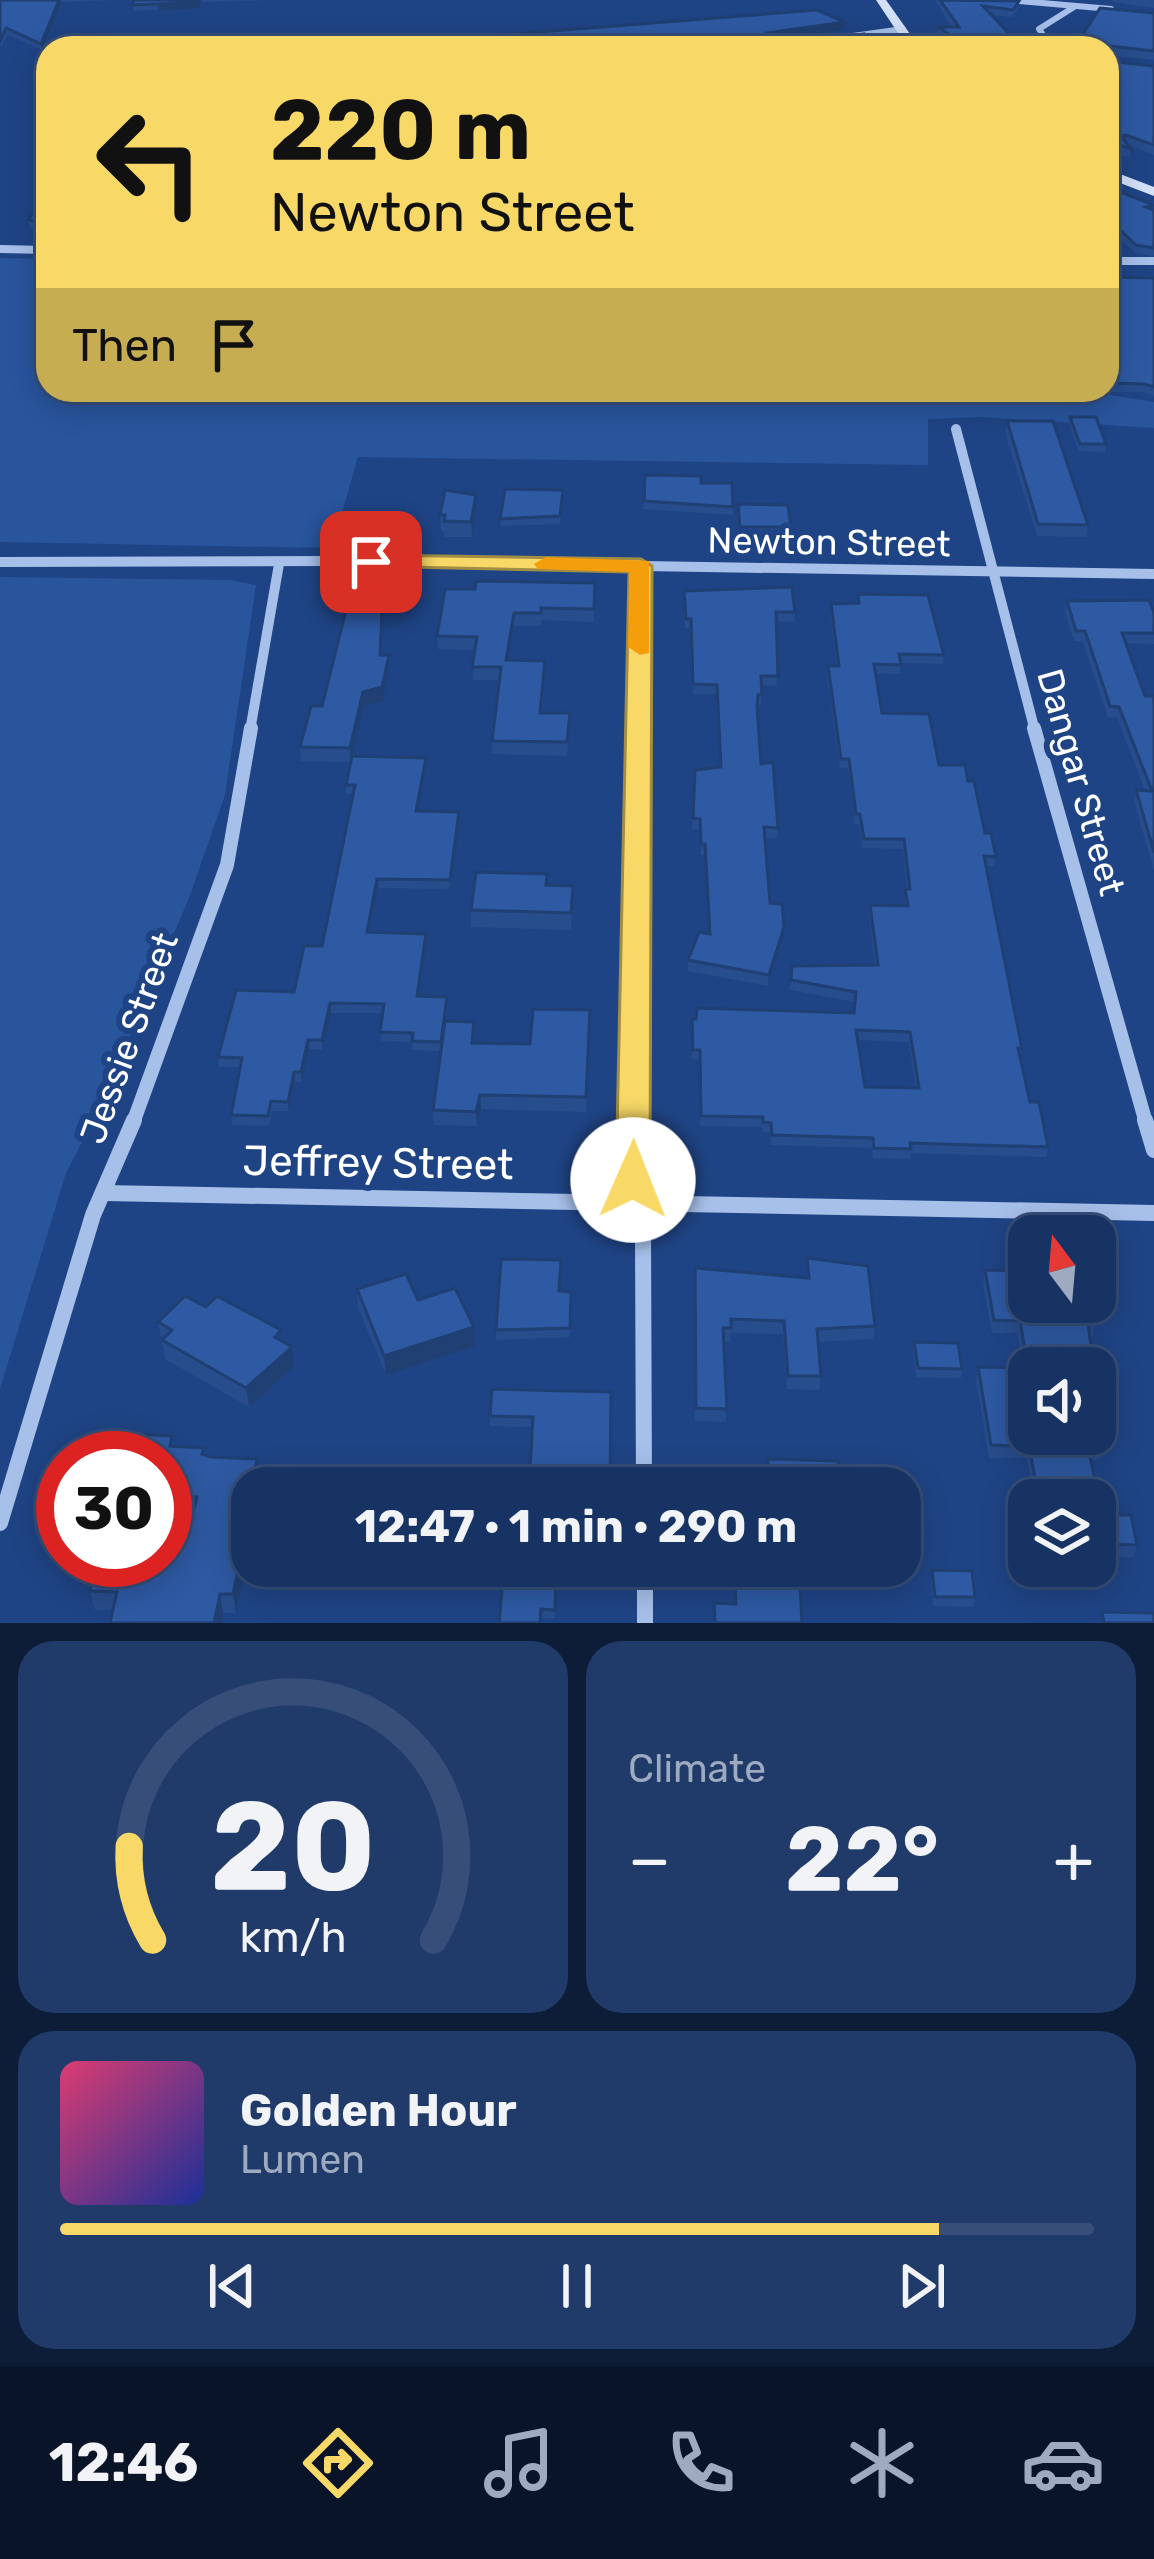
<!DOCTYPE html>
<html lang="en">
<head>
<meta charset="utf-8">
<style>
	:root { --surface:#173364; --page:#203b6a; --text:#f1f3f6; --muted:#9eaabf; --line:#364e78; --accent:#f8d967 }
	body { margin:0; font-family:Rubik,sans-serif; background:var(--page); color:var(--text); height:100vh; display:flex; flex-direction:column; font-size:45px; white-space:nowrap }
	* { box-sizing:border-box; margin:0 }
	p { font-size:39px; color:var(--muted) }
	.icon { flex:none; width:66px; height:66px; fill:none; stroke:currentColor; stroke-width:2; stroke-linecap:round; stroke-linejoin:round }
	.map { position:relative; height:1623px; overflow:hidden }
	.details { display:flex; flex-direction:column; gap:18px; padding:18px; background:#0d1c37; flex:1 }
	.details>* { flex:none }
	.banner { position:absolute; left:36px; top:36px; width:1083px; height:366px; border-radius:36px; box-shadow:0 6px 30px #0003,0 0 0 3px var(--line); background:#f8d967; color:#111; overflow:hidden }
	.needle { width:78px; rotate:344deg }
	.controls { position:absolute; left:1008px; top:1215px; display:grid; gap:24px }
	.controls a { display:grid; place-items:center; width:108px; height:108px; border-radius:24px; background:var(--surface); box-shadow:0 6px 30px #0003,0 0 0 3px var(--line); font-size:60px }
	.speed { position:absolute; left:36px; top:1431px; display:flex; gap:24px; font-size:60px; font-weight:700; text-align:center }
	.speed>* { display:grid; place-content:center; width:156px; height:156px; border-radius:50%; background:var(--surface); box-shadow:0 6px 30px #0003,0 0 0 3px var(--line); line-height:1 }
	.speed .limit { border:18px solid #d22; background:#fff; color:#111 }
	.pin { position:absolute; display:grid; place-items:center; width:102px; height:102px; color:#fff; margin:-51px; border-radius:24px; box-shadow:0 6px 18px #0006 }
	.me { position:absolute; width:132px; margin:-66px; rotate:1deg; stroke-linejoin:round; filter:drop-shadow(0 0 9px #0008) }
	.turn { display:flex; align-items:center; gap:42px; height:252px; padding:0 36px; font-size:54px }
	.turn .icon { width:156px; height:156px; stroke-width:2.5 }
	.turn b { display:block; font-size:84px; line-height:102px }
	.then { display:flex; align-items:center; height:114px; padding:0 36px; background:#0003; gap:24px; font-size:45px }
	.big { font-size:90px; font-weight:700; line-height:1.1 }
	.details .tile { flex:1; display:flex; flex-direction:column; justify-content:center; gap:18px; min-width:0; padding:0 42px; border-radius:36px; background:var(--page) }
	.details .dial { align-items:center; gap:0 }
	.dial svg { height:312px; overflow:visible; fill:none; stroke:var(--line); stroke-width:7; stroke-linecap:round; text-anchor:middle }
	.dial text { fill:var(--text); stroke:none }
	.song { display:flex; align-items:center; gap:36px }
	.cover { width:144px; height:144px; border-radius:18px; background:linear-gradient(135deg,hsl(340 70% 55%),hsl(230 70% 35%)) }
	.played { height:12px; border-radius:6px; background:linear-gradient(90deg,var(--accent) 85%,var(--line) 85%) }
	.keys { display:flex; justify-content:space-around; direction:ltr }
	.heat { display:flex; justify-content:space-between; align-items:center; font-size:66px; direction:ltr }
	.details .tiles { flex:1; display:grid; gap:18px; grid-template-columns:1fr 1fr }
	.tile:last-child { grid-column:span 2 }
	.trip { position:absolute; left:231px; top:1467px; width:690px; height:120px; border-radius:36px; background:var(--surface); box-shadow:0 6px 30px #0003,0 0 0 3px var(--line); font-weight:700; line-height:120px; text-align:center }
	.menu { display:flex; height:192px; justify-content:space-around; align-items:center; background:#091428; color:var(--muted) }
	.menu .icon { width:84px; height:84px }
	.menu .current { color:var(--accent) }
	.menu b { font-size:54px; color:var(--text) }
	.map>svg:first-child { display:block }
	.green { fill:#29559d }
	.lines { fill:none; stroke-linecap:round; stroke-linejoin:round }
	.minor-far3 { stroke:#a7c0ea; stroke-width:6 }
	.minor-far2 { stroke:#a7c0ea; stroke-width:10 }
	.minor-far1 { stroke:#a7c0ea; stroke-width:14 }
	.minor { stroke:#a7c0ea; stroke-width:16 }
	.tertiary { fill:#a7c0ea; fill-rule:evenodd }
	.secondary { fill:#d2e0f8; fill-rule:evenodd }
	.wall { fill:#284d8c; fill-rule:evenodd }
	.shaded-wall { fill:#203f72 }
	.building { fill:#2e5aa3; stroke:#203f72; stroke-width:3; fill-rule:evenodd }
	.route { fill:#f8d967; stroke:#a18d43; stroke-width:3 }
	.slow { fill:#f59e0b }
	.labels { text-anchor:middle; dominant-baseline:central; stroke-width:12; stroke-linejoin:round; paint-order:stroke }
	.street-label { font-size:36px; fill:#fff; stroke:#1f4485 }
	.near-street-label { font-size:42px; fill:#fff; stroke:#1f4485 }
</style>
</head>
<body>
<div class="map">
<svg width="1154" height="1623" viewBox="0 0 1154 1623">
	<rect width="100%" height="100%" fill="#1f4485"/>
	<!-- green -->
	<g class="green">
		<path d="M0,258L48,259V390H1078L1154,402V428L981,417L928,419V465L358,457L332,548L0,542Z"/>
		<path d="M0,577L229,580L256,585L225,795L189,898L101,1105L66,1173L0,1389Z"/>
	</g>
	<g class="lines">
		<!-- minor-far3 -->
		<g class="minor-far3">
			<path d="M1008,0L1111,9"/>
			<path d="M767,48L903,29"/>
			<path d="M1052,48L1039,29L1074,7"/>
		</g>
		<!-- minor-far2 -->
		<g class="minor-far2">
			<path d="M956,429L1035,731"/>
			<path d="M0,562L326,561L1154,574"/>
			<path d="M250,731L279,564"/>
			<path d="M639,731L641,565"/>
		</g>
		<!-- minor-far1 -->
		<g class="minor-far1">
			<path d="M1034,728L1146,1123"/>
			<path d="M133,1123L227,865L251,728"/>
			<path d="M634,1123L639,728"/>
		</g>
		<!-- minor -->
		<g class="minor">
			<path d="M634,1120L633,1181L643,1232L644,1488"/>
			<path d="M1145,1120L1154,1150"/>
			<path d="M105,1193L1154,1213"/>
			<path d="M0,1523L93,1215L134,1120"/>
			<path d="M645,1566V1623"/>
		</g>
		<!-- tertiary -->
		<g class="tertiary">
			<path d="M0,245L48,246V254L0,253Z"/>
			<rect x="1107" y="257" width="47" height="8"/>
		</g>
		<!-- secondary -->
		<g class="secondary">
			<path d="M876,0H886L920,48H908Z"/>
			<path d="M1107,169L1154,187V196L1107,178Z"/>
		</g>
	</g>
	<!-- wall -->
	<g class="wall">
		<path d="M0,0H117L62,2L42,50L7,35L1,49Z"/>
		<path d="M134,0H275L201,2L200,8L133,11Z"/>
		<path d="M935,0L1019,1L1018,8L1012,17L992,15L1023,48H957L937,35L938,27H952Z"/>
		<path d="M1113,0H1154V8L1113,2Z"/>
		<path d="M1154,13V60L1108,55L1107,48Z"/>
		<path d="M1107,61L1154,66V155L1128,145L1131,149L1130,158L1107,149Z"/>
		<path d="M1107,187L1154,210V256L1135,253L1107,226Z"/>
		<path d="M48,197V232L30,229L28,220Z"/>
		<path d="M1107,277H1154V396L1144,392H1109L1107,387Z"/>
		<path d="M1070,417L1106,444L1105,452L1079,451L1069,424Z"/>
		<path d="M1007,421L1088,525L1086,537L1037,536L1005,432Z"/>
		<path d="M645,475L701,483L733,507V515L643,509Z"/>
		<path d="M563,490L560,524L501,526L500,519Z"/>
		<path d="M476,495V510L472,537H444V531H441L440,515Z"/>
		<path d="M738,511L791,527V535H739Z"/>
		<path d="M595,583L594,622L541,620V626H514L509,660L545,674L542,713H570L567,756L492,754V741L499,680H473L475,650L438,649L437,636L475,589Z"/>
		<path d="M684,591L795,612L794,622L776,621L777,686L761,685V705H757L761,764L778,828L777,838H765L770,903L784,927L783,937L768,986L688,971V960L709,933L705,855H701L700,829H692L695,770L720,767L716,694H693L691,628H685Z"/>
		<path d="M383,593L382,655H389V668L383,701L364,706L352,756L426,766L418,811L459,812L460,821L450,889L378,888L369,932L427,943L419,996L447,1006L445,1021L475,1035L474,1043L530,1044L590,1010L586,1112L481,1109L477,1126L434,1125L433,1110L441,1051L412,1050V1042L381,1041L383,1013H331L323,1050L309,1049L302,1082L295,1081L289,1111H272L269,1126L232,1125L231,1115L240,1067H219L218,1057L294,992L322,946L353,794H346V785L351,762L301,761L300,747Z"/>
		<path d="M858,594L944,655L943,664L901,663L900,674L876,673L882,713L939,765L968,781L985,833L996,857L994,866H986L1022,1049L1020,1058L1030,1102L1048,1147L1046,1157L911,1153L910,1159L873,1158L872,1148L771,1145L770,1133L763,1132L762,1127L700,1126L699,1060L692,1059V1019L854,1013L855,1002L790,990L792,966L875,965L869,915L870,905L905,906V889H907L903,849L863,848L859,824H855L848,768H840L827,675L828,666H837L830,613L831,604L857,603ZM857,1040L909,1042L916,1088L865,1087Z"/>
		<path d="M1067,601L1154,612V644L1126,643L1145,696H1154V871L1134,801L1136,790L1145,791L1117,717H1108L1083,642L1074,641L1065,612Z"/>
		<path d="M547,885L573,886L571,930L471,927V910Z"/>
		<path d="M807,1258L875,1326L873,1339L818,1342L821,1376L819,1390L787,1389L783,1334L731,1333L730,1342L724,1341L726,1422L695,1421L694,1281L807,1278Z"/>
		<path d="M985,1270L1095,1323L1093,1336H1089L1106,1418L1103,1430H1099L1102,1447L1099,1460H1090L1102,1515L1137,1545L1134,1557H1110L1112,1566L1109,1579L1047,1577L1045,1566H1095V1500H1034L1027,1458H989L976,1380L978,1367L1024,1368L1017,1333H992L983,1283Z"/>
		<path d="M357,1289L418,1300L475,1346L386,1375L358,1308Z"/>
		<path d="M560,1291L571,1292L570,1337L496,1340V1330Z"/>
		<path d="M206,1307L292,1347L294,1366L249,1407L165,1359L158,1322Z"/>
		<path d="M914,1342L962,1369L961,1378L916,1377L913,1352Z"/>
		<path d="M611,1392L533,1427L490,1426V1416Z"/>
		<path d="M172,1436L174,1447L204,1448L205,1455L210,1457L257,1459L260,1479L242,1560L244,1575L236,1613L95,1610L90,1591L165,1560L185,1544L192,1516L165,1515V1458Z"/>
		<path d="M556,1570L555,1619L541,1618L499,1623Z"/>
		<path d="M932,1570L975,1597L974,1607L933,1606L931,1580Z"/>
	</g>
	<!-- shaded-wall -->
	<g class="shaded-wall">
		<path d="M59,0L62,2L42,50L41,44Z"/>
		<path d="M201,0L200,8L159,11L158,5Z"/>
		<path d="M845,22L844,30L766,41L762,48L761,44L766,33Z"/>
		<path d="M476,495V510L472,537L471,522Z"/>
		<path d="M514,613V626L507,673L506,660Z"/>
		<path d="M389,655V668L383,701L364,706L351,762L350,748L363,692Z"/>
		<path d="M426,758V766L417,820L416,811Z"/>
		<path d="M459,812L460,821L450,889V880Z"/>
		<path d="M377,879L378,888L367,941V932Z"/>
		<path d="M784,927L783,937L768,986L769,975Z"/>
		<path d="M426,934L427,943L417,1006V996Z"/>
		<path d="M330,1003L331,1013L323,1050L322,1040Z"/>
		<path d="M308,1040L309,1049L302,1082L301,1072Z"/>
		<path d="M294,1072L295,1081L289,1111L288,1102Z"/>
		<path d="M480,1095L481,1109L477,1126L476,1112Z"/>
		<path d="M474,1327L475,1346L386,1375L384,1356Z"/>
		<path d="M292,1347L294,1366L249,1407L246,1388Z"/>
		<path d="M257,1459L260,1479L257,1488H252V1513L242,1560L244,1575L236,1613L233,1594L235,1556Z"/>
		<path d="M220,1594L223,1613L222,1623H214Z"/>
	</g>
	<!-- building -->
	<g class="building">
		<path d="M0,0H59L41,44L6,28L0,42Z"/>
		<path d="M134,0H200V2L132,5Z"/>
		<path d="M940,0L1019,1L1013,10L983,6L1023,48H971L938,27H959Z"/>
		<path d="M1100,8L1154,13V51L1109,46L1074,48Z"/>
		<path d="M817,10L845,22L766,33L761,44L768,48L864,34L868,48H444L519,40L513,34Z"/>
		<path d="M1107,61L1154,66V145L1126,135L1121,136L1131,149L1107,140Z"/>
		<path d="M1107,187L1154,205L1146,207L1154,210V248L1136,245L1107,217Z"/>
		<path d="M45,197H48V223L28,220Z"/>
		<path d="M1107,277L1154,278V387L1145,384L1110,383L1107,375Z"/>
		<path d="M1070,417H1096L1106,444H1080Z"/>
		<path d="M1007,421H1053L1088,525L1038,524Z"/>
		<path d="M645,475L701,476V483H732L733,507L644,501Z"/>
		<path d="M505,489L563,490L560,516L500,519Z"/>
		<path d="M445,490L476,495L471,522L444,521L445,515H440Z"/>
		<path d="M738,504L788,505L791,527H740Z"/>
		<path d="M476,581L595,583L594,609L541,608V613H514L506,660L545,661L540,713H570L567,742L492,741L501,667H472L477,637L437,636L445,589H475Z"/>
		<path d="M792,587L795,612H776L778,676H761L762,695H758L757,706L761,764L773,762L778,828L764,827L770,903L782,904L784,927L769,975L688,960L699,932L710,934L705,844H701L700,819L693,818L695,770L721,767L717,685L693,684L691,619H686L684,591Z"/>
		<path d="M383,593L380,655H389L382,687L363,692L350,748L300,747L311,706H322L350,594Z"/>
		<path d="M858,594L928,595L944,655L899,654L901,665L874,664L882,713L929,714L939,765H965L968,781H974L985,833H991L996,857L984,856L1022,1049L1018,1048L1030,1102H1039L1048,1147L910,1143L911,1149L874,1148L873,1138L772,1135L771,1123L763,1122V1117L701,1116L700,1050H693L692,1019H696L697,1008L854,1013L856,992L791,980L792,966L878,965L870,905L908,906L905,889H910L904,839H864L860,814H856L849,759H841L828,666H839L831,604L859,603ZM856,1030L910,1032L919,1088L865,1087Z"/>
		<path d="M1149,600L1154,612V633H1122L1145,696H1154V852L1136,790L1152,791L1119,707L1110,706L1085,631H1076L1067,601Z"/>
		<path d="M352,756L426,758L416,811L459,812L450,880L377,879L367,932L426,934L417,996L447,997L441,1042L412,1041L413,1033L380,1032L384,1004L330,1003L322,1040H308L301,1072H294L288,1102L271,1101L268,1116L231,1115L242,1058L218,1057L236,990L294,992L304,946H322L355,785H346Z"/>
		<path d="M476,872L547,874L546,885L573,886L571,913L471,910Z"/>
		<path d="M533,1009L590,1010L586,1097L480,1095L476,1112L433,1110L445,1021L474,1022L472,1043L530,1044Z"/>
		<path d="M807,1258L868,1266L875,1326L817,1329L821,1376H788L784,1321L731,1319V1328H723L727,1409L696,1408L695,1268L809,1278Z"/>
		<path d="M501,1259L561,1260L559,1291L571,1292L570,1328L496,1330Z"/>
		<path d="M985,1270L1029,1271V1302H1088L1095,1323H1088L1090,1340L1106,1418H1096L1102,1447H1088L1102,1515H1131L1137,1545L1108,1544L1112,1566H1095V1500H1039L1029,1446L991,1445L978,1367L1028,1368L1020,1321L994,1320ZM1029,1368H1095V1434H1029Z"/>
		<path d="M406,1274L418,1300L455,1288L474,1327L384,1356L357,1289Z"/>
		<path d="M185,1296L206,1307L217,1296L281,1330L275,1337L292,1347L246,1388L162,1340L172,1330L158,1322Z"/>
		<path d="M914,1342L958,1343L962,1369L918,1368Z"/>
		<path d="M492,1389L611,1392L610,1488H529L533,1417L490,1416Z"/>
		<path d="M130,1434L172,1436L170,1446L204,1448L202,1454L210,1457L257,1459L235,1556H241L233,1594H220L214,1623H110L117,1592L90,1591L99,1560H165V1544H185L197,1497L165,1496V1458H123Z"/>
		<path d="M768,1459L838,1461L840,1488H722L721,1472L768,1473Z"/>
		<path d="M734,1566H799L802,1623H715L714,1603L736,1604Z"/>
		<path d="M504,1569L556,1570L555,1610L541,1609L540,1623H499Z"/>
		<path d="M932,1570L972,1571L975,1597H935Z"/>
		<path d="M1102,1612L1154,1613V1623H1104Z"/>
	</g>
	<!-- route -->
	<path class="route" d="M371,555L641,559L652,566L650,1180L645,1189L633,1193L621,1189L616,1180L629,572L363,566V557Z"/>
	<!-- slow -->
	<path class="slow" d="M546,557L649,561V653L640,655L628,647L629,572L538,569L534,564Z"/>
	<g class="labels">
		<!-- street labels -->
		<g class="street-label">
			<text transform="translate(829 542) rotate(1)">Newton Street</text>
			<text transform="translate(1081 782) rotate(74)">Dangar Street</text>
			<text transform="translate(129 1038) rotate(-70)">Jessie Street</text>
		</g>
		<!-- near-street labels -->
		<g class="near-street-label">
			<text transform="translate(378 1163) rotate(1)">Jeffrey Street</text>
		</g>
	</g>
</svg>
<div class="controls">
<a><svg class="needle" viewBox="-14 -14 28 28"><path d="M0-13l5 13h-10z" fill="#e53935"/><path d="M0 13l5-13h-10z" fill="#9eaabf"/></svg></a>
<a><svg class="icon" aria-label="sound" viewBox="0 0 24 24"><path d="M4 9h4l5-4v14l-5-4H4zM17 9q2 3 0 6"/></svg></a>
<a><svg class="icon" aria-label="layers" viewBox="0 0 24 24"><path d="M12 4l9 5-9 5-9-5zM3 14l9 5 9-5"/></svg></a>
</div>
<div class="speed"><div class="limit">30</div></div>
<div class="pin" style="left:371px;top:562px;background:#d93025"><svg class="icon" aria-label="arrive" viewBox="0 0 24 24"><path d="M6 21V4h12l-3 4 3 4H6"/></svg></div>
<svg class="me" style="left:633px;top:1180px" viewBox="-20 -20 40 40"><circle r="19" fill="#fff"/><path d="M0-13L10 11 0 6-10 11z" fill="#f8d967"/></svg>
<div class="trip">12:47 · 1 min · 290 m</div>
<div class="banner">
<div class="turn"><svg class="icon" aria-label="left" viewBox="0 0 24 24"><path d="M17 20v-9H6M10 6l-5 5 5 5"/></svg><div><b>220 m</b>Newton Street</div></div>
<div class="then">Then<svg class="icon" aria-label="arrive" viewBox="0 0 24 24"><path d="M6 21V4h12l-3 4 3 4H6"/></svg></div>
</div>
</div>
<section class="details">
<div class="tiles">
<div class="tile dial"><svg viewBox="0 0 100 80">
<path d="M14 69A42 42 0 1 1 86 69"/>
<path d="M14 69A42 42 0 0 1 8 45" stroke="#f8d967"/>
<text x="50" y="56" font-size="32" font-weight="700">20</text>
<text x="50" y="72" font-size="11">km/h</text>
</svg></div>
<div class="tile"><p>Climate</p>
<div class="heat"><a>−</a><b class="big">22°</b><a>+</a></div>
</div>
<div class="tile">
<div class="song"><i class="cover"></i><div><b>Golden Hour</b><p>Lumen</p></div></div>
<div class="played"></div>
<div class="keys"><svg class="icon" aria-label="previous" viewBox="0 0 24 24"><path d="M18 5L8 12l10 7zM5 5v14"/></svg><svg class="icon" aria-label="pause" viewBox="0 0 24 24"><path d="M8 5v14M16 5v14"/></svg><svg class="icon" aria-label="next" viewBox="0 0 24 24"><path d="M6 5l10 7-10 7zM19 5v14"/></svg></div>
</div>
</div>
</section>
<nav class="menu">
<b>12:46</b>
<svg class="icon current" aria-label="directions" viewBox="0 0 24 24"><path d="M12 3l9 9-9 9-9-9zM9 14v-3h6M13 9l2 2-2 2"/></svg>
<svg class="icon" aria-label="music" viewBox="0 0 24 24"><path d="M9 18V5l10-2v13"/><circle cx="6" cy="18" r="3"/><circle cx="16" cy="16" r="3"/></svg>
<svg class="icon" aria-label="phone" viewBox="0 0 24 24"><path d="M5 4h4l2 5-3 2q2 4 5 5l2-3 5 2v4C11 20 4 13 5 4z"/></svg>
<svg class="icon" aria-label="climate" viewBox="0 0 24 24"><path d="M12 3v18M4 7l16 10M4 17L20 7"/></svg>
<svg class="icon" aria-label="car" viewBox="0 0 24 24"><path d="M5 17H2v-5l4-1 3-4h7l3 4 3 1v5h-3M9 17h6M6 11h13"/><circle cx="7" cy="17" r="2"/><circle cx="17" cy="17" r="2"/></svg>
</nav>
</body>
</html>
